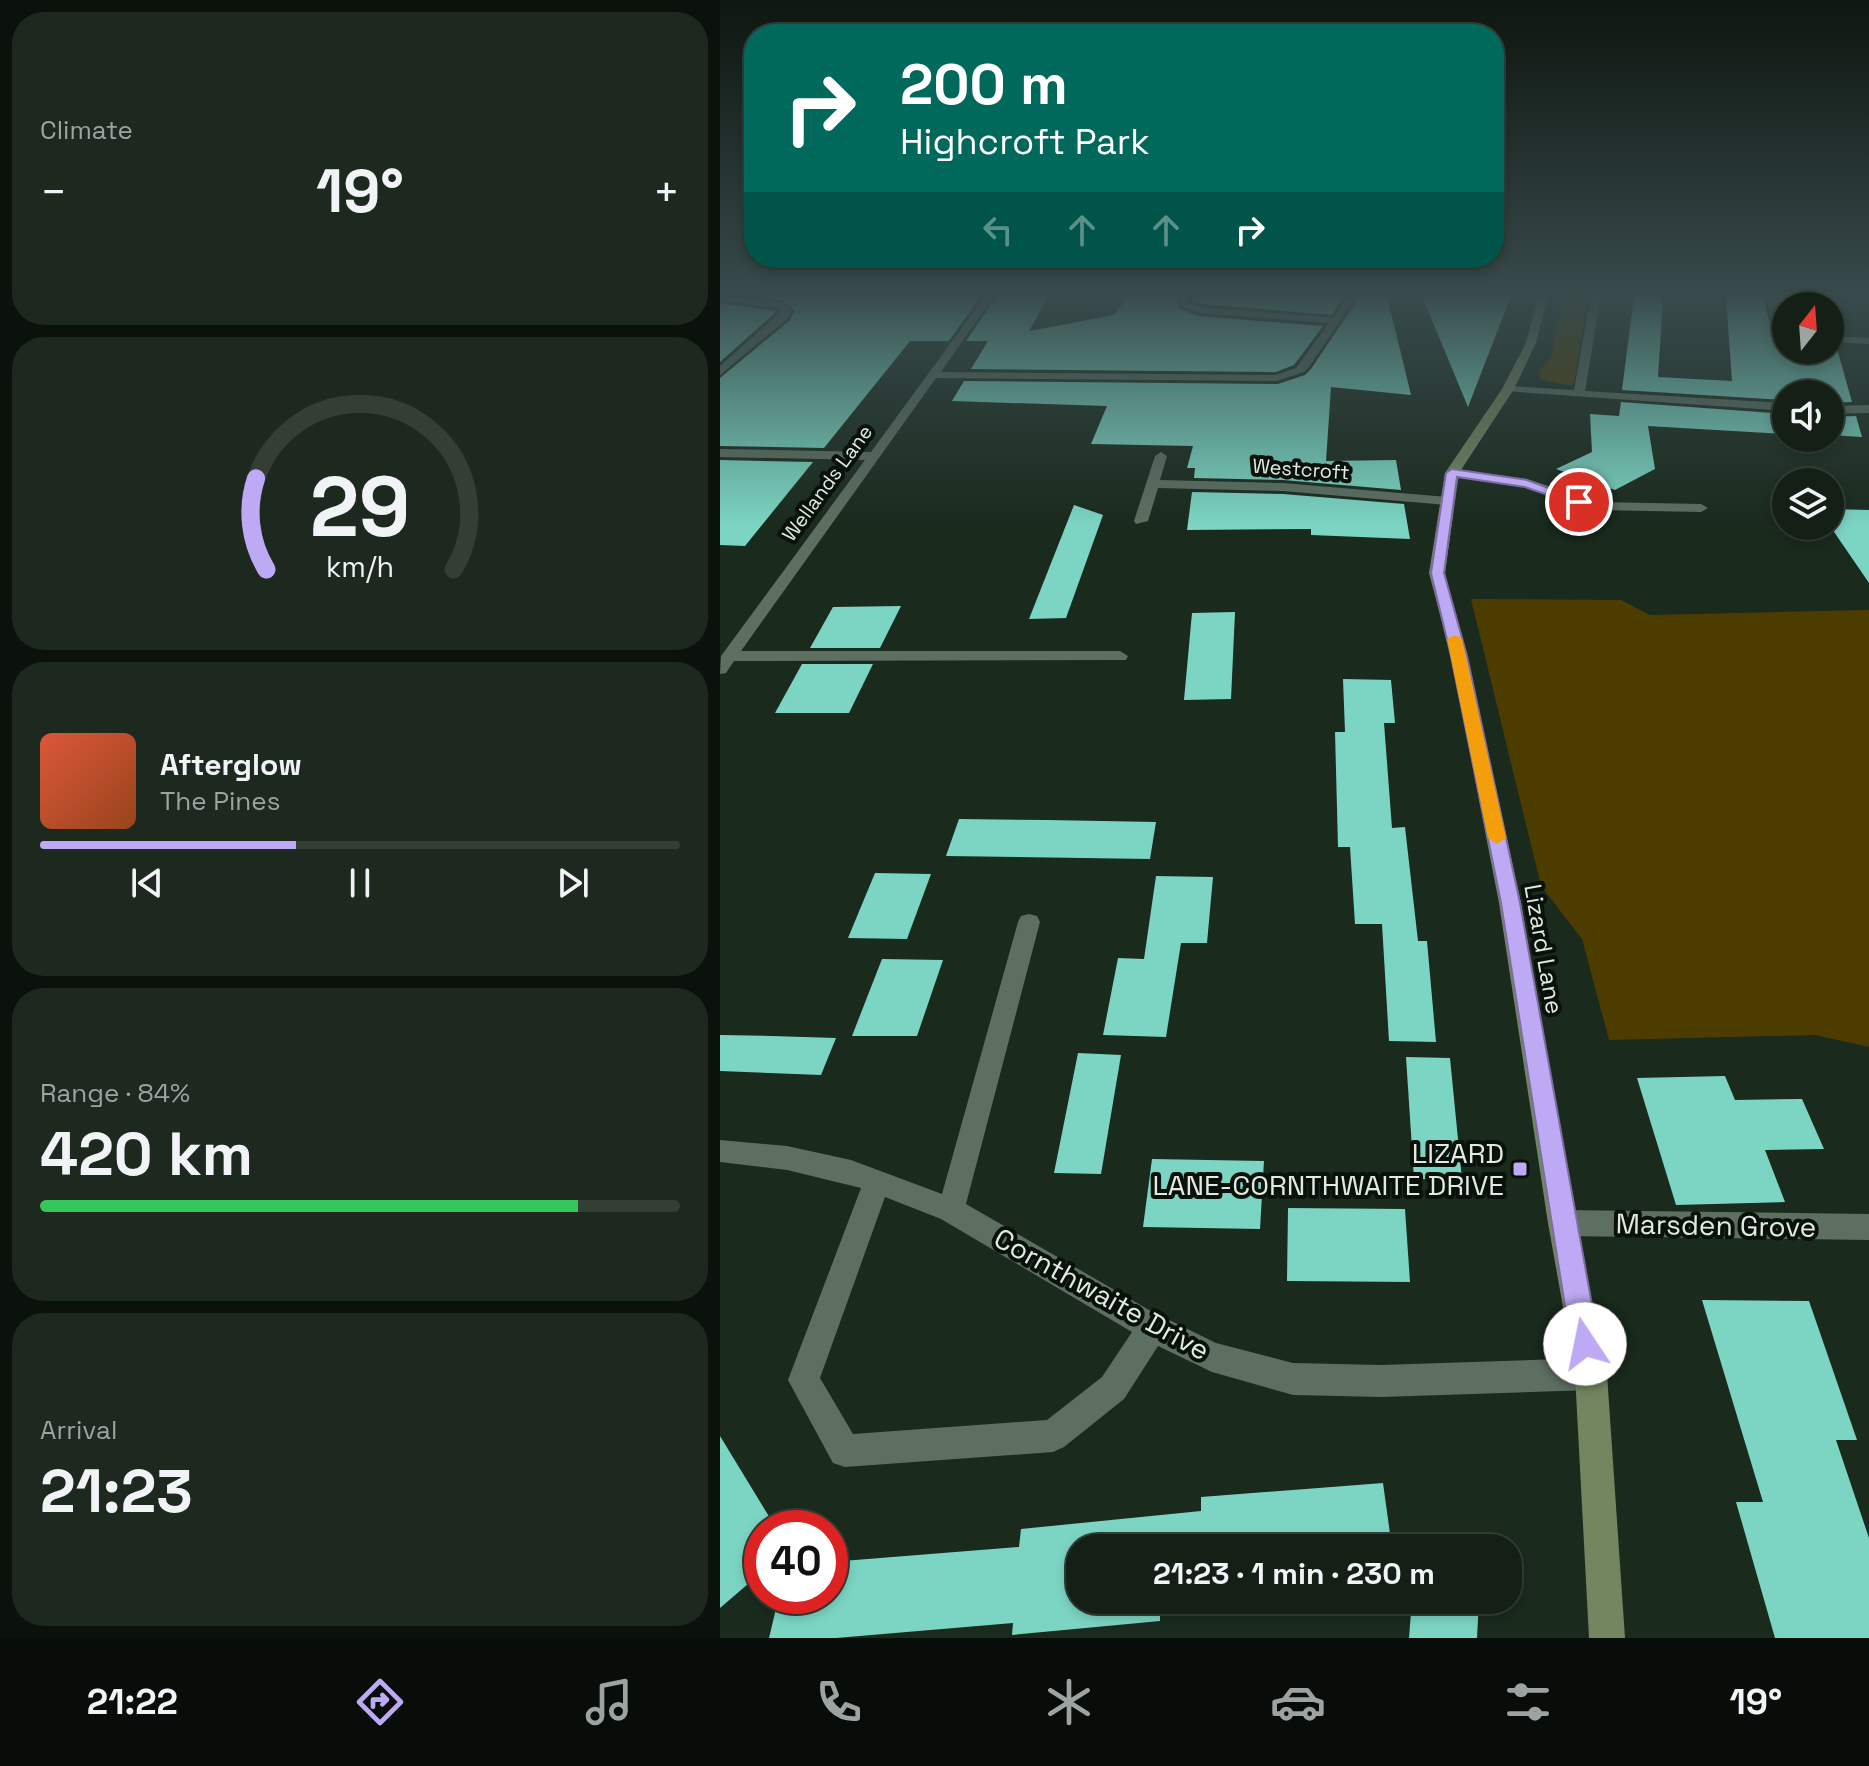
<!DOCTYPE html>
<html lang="en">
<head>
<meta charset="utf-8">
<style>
	:root { --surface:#142016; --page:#1d281f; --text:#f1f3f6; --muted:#9da3a1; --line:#333e35; --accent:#bea9f4 }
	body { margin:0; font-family:"Space Grotesk",sans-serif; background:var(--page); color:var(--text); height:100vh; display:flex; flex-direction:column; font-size:30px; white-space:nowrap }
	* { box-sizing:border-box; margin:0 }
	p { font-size:26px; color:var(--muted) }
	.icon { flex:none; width:44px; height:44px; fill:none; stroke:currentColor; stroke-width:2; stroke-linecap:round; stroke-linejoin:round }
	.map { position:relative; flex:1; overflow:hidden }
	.sheet { display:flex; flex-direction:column; gap:12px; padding:12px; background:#0b120c; width:720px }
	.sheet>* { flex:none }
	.guide { position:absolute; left:24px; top:24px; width:760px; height:244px; border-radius:32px; box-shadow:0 4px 12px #0003,0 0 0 2px var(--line); background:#00695c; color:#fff; overflow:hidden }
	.needle { width:52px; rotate:17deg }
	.fabs { position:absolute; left:1052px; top:292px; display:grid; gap:16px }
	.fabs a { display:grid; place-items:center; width:72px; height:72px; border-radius:50%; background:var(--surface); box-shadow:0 4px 12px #0003,0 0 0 2px var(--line); font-size:40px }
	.speed { position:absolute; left:24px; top:1510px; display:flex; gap:16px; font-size:40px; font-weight:700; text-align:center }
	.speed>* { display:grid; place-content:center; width:104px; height:104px; border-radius:50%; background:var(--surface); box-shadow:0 4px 12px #0003,0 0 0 2px var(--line); line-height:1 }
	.speed .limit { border:12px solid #d22; background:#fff; color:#111 }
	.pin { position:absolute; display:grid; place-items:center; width:68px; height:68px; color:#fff; margin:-34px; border:4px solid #fff; border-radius:50%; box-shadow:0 2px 8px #0007 }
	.me { position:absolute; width:88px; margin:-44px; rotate:349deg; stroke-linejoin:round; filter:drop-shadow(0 0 6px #0008) }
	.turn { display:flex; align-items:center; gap:28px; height:168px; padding:0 24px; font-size:36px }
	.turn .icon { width:104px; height:104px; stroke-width:2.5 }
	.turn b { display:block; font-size:56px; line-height:68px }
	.lanes { display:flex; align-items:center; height:76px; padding:0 24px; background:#0003; justify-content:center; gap:40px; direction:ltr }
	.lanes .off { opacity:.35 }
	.big { font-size:60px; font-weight:800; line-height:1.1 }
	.sheet .widget { flex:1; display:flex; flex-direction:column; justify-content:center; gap:12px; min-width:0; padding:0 28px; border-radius:32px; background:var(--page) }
	.sheet .dial { align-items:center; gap:0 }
	.dial svg { height:208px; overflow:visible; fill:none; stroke:var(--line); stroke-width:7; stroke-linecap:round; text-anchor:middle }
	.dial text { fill:var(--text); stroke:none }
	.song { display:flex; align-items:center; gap:24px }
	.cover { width:96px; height:96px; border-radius:12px; background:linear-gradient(135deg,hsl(10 70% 55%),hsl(20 70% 35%)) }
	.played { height:8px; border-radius:4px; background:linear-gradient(90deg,var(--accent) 40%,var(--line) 40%) }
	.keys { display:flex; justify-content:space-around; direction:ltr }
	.heat { display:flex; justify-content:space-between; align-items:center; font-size:44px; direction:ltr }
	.charge { height:12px; border-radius:6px; background:linear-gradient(90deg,#34c759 84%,var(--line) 0) }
	.trip { position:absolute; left:346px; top:1534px; width:456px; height:80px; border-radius:32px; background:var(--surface); box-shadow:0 4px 12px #0003,0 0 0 2px var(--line); font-weight:800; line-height:80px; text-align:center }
	.dock { display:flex; height:128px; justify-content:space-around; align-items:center; background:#080d09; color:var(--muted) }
	.dock .icon { width:56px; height:56px }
	.dock .current { color:var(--accent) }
	.dock b { font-size:36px; color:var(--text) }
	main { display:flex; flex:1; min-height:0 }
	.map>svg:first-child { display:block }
	.green { fill:#4d3c00 }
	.building { fill:#7bd5c2 }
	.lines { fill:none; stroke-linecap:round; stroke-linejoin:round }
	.street { fill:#5d6f60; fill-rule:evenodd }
	.secondary { fill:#738660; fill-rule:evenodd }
	.route { fill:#bea9f4; stroke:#7c6e9f; stroke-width:2 }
	.slow { fill:#f59e0b }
	.poi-dot { fill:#bea9f4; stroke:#0a110b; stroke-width:3 }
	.labels { text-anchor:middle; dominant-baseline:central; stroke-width:8; stroke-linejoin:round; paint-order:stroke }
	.far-street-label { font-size:20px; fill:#dfeae1; stroke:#0a110b }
	.street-label { font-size:24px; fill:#dfeae1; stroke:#0a110b }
	.near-poi-label { font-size:28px; fill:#dfeae1; stroke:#0a110b; text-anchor:end }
	.near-street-label { font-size:28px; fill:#dfeae1; stroke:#0a110b }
</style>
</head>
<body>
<main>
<section class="sheet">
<div class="widget"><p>Climate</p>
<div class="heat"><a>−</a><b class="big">19°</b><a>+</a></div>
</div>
<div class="widget dial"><svg viewBox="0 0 100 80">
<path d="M14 69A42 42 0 1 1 86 69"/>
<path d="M14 69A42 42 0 0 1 10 34" stroke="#bea9f4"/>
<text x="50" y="56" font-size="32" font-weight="700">29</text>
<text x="50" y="72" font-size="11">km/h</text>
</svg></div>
<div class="widget">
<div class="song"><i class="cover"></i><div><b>Afterglow</b><p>The Pines</p></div></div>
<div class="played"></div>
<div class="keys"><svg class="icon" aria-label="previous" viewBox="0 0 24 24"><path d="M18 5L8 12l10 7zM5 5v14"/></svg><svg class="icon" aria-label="pause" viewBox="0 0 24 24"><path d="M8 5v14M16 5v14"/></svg><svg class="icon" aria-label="next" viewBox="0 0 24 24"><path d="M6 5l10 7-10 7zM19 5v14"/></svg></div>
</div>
<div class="widget"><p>Range · 84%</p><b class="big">420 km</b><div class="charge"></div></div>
<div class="widget"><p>Arrival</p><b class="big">21:23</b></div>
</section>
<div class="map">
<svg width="1149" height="1638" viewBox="0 0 1149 1638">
	<rect width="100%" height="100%" fill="#1a2a1d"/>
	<!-- green -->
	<g class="green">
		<path d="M842,296H868L854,383L851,386L820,379L819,371L831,358Z"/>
		<path d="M751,599L901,600L930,615L1149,610V1047L1095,1035L889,1040L862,939L821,886Z"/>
	</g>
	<!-- building -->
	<g class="building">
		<path d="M35,296H261L229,341H190L104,448L0,446V378L69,321L75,311L62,300Z"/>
		<path d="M277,296H329L309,331L394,315L408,296H456L460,309L479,316L603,326L574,365L556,372L251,369L268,341H246Z"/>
		<path d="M472,296H624L612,315L482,304L472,301Z"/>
		<path d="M640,296H667L691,395L611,387L606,461L676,460L681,490L563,480L474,478L475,468H467L473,446L371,444L387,406L232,401L244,381L558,384L585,375L591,369Z"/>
		<path d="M702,296H791L748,407Z"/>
		<path d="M914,296L943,298L938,377L1012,381L1006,296H1043L1049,320L1066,335V350H1110V345H1116L1132,402L1110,403V394H1066V400L902,390Z"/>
		<path d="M1059,296H1103L1106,306H1066V318Z"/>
		<path d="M0,303L57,311L0,362Z"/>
		<path d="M901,402L1066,414V434L928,426L935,469L895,490L836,469L872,452L870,414L899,416Z"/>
		<path d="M1136,416L1142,437L1110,435V417Z"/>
		<path d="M0,460L93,462L25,546L0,545Z"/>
		<path d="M472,492L563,494L684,504L690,539L591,535V529L467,530Z"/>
		<path d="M354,505L383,515L346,618L309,619Z"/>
		<path d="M1110,509L1149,510V583L1110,526Z"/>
		<path d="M181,606L160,648H90L113,607Z"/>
		<path d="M515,612L511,699L464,700L472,613Z"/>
		<path d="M82,664H153L129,713H55Z"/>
		<path d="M623,679L671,680L675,723H664L672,828L685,827L698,941H707L716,1042L669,1041L662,924H635L630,847H618L615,732H625Z"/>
		<path d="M239,819L327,820L436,822L430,859L226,856Z"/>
		<path d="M155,873L211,874L187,939L128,938Z"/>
		<path d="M436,876L493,877L487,943H461L446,1037L383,1035L398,958L424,959Z"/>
		<path d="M162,959L223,960L197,1036H132Z"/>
		<path d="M0,1035L51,1036L116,1038L101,1075L0,1071Z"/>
		<path d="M358,1053L401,1055L381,1174L334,1173Z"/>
		<path d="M686,1057L730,1058L742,1180L694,1179Z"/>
		<path d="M1005,1076L1015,1100L1082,1099L1104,1149L1045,1150L1065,1202L956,1205L917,1078Z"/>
		<path d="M432,1159L544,1161L540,1229L423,1227Z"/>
		<path d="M568,1208L685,1209L690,1282L567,1281Z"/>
		<path d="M982,1300L1089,1301L1137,1440H1116L1149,1538V1638H1055L1016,1502H1043Z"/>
		<path d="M0,1436L56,1528H42V1572L0,1608Z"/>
		<path d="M663,1483L672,1548H360V1600H440V1621L292,1635L293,1623L116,1638H49L59,1596H110V1562L299,1547L301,1529L481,1511V1497Z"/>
		<path d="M692,1600H759L757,1638H689Z"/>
	</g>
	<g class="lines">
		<!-- street -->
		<g class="street">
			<path d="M0,296L60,302L72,310L67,319L0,375V366L62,311L57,308L0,300Z"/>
			<path d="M265,296H274L221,372L556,375L576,368L609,323L479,313L461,306L459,296H469V303L481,307L613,318L628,296H637L589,367L584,372L557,381L216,378L21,651H400L408,656L406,660L14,661L6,673L0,674L1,656L145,460L0,457V449L151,452Z"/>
			<path d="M871,296H881L865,391L1066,403V411L784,391L782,389L788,386L854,390Z"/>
			<path d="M1046,296H1056L1061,317L1066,323V332L1051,318Z"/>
			<path d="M1110,336L1149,338V344L1110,342Z"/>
			<path d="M1149,405V413L1110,414V406Z"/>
			<path d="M441,452L447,456L440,480L563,483L727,497L734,501L727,505L563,491L438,488L428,521L416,524L414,521L435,456Z"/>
			<path d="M732,469L807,479L879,502L981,504L988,508L981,512L878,510L805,487L727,476V470Z"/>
			<path d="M309,914L317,916L320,922L246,1204L429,1310L496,1343L573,1363L661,1365L871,1358L882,1363L887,1374L882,1385L871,1390L661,1397L573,1395L492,1372L438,1346L404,1399L344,1447L333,1452L125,1467L113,1463L68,1380L141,1188L67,1170L0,1162V1140L67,1146L131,1160L222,1194L298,922L301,916ZM165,1197L221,1219L412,1332L382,1377L327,1420L133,1434L100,1378Z"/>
			<path d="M842,1210L1149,1214V1240L842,1236L832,1232L828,1223L832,1214Z"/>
		</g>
		<!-- secondary -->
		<path class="secondary" d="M818,296H828L816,343L794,389L739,473L725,573L747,656L801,903L856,1223L887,1374L905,1638H869L855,1374L828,1223L779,903L731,656L709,573L725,473L782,389L806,343Z"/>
	</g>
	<!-- sky -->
	<linearGradient id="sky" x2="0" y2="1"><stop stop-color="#0e1710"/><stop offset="0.56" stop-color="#384a4c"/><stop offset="1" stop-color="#384a4c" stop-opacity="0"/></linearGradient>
	<rect width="1149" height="526" fill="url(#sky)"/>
	<!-- route -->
	<path class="route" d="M732,469L807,480L866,502L859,506L805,487L737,477L724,573L747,656L800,903L879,1344L875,1354L865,1358L855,1354L851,1344L781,903L731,656L711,573L726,473Z"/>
	<!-- slow -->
	<path class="slow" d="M735,635L742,639L786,838L777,844L768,838L727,639Z"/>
	<!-- markers -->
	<rect class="poi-dot" x="792" y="1161" width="16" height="16" rx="4"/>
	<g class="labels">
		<!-- far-street labels -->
		<g class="far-street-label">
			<text transform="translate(581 469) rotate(4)">Westcroft</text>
			<text transform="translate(107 483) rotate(-54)">Wellands Lane</text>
		</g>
		<!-- street labels -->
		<g class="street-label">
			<text transform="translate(824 949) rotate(80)">Lizard Lane</text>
		</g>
		<!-- near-poi labels -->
		<g class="near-poi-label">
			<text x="784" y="1153">LIZARD<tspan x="784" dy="32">LANE-CORNTHWAITE DRIVE</tspan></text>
		</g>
		<!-- near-street labels -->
		<g class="near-street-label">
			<text transform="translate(996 1225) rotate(1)">Marsden Grove</text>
			<text transform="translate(382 1294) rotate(29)">Cornthwaite Drive</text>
		</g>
	</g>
</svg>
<div class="fabs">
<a><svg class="needle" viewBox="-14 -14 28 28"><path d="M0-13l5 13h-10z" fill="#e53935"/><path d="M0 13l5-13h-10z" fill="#9da3a1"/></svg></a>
<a><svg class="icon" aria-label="sound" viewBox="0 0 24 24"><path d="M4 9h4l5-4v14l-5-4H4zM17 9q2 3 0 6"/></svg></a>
<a><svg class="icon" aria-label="layers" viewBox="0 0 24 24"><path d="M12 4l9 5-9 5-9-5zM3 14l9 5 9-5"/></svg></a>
</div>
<div class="speed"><div class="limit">40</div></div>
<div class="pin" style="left:859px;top:502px;background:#d93025"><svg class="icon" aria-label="arrive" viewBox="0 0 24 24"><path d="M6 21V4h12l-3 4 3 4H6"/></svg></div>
<svg class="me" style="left:865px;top:1344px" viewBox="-20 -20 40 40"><circle r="19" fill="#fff"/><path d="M0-13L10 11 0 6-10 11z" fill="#bea9f4"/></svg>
<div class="trip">21:23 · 1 min · 230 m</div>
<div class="guide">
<div class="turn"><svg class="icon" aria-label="right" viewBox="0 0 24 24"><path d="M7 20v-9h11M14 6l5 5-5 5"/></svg><div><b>200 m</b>Highcroft Park</div></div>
<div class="lanes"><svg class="icon off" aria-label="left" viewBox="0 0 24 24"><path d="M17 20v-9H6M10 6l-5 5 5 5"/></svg><svg class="icon off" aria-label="ahead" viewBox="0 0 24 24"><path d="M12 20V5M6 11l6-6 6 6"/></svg><svg class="icon off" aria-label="ahead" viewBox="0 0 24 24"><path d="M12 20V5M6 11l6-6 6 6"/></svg><svg class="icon" aria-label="right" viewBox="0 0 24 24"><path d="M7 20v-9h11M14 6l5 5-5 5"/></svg></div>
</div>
</div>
</main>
<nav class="dock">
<b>21:22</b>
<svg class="icon current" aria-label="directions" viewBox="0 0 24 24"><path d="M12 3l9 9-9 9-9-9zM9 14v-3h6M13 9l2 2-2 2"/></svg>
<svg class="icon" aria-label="music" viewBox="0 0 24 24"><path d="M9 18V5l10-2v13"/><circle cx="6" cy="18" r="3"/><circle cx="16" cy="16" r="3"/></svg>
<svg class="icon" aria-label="phone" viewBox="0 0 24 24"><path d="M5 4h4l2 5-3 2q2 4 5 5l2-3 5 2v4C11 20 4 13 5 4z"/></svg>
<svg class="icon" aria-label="climate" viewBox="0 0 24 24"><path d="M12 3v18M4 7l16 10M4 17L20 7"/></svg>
<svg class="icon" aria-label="car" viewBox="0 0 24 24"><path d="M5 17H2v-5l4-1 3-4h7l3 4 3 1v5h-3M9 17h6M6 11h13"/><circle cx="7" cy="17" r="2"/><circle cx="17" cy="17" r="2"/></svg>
<svg class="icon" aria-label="filters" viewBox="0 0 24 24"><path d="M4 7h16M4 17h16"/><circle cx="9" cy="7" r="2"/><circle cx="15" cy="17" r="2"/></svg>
<b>19°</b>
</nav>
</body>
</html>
